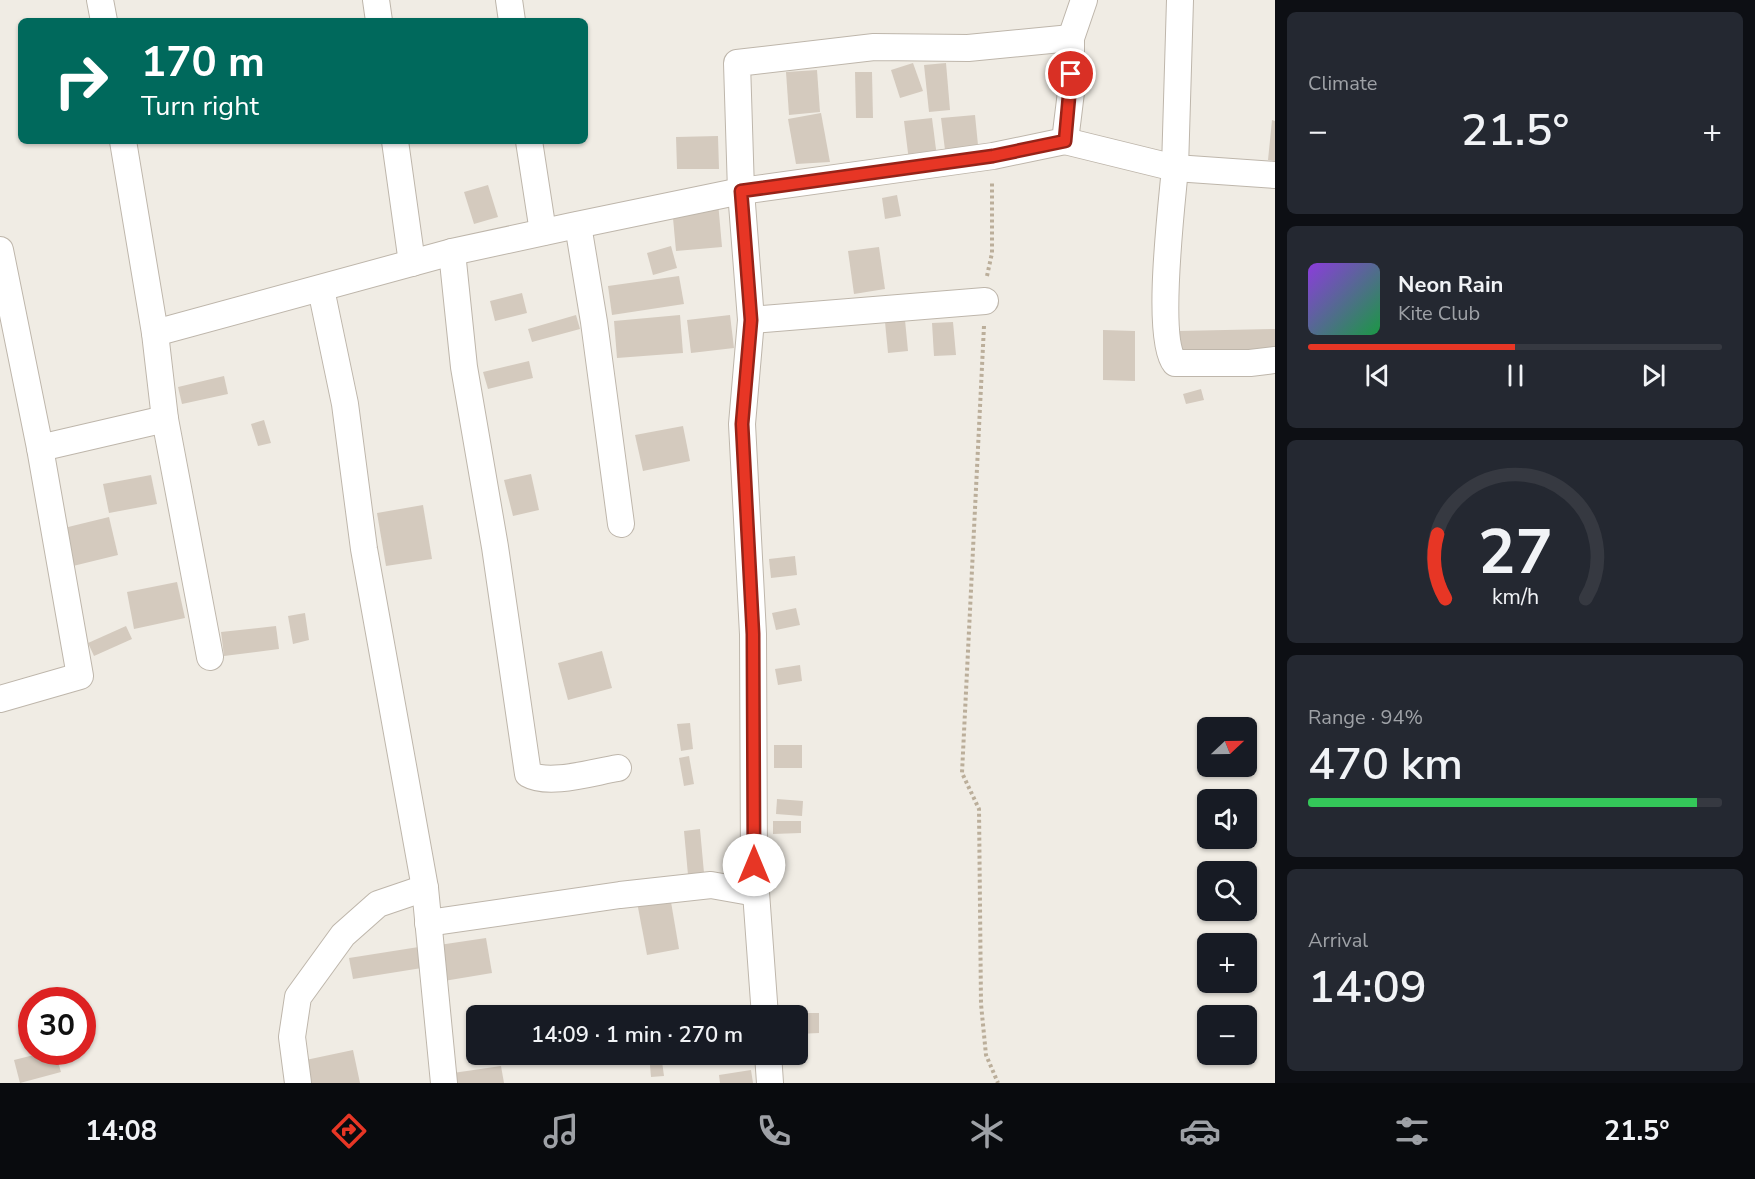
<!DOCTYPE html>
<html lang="en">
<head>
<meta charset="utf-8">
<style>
	:root { --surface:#171b24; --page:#242831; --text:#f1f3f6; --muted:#9ea1a6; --line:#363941; --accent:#e73625 }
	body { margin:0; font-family:"Nunito Sans",sans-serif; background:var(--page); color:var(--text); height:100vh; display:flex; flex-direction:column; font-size:22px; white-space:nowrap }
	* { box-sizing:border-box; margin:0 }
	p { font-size:20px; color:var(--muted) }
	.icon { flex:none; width:33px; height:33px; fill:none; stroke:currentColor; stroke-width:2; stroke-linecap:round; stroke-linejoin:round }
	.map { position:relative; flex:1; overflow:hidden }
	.details { display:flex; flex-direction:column; gap:12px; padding:12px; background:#0d0f14; width:480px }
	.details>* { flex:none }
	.guide { position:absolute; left:18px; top:18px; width:570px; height:126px; border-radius:9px; box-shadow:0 2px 4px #0004; background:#00695c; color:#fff; overflow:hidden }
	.needle { width:39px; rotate:68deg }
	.controls { position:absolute; left:1197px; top:717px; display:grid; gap:12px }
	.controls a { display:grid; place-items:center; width:60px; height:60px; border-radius:9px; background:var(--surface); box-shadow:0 2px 4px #0004; font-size:30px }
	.speed { position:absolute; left:18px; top:987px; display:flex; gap:12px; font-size:30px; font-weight:700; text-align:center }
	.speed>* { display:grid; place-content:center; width:78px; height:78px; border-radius:50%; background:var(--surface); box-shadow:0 2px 4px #0004; line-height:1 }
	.speed .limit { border:9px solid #d22; background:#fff; color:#111 }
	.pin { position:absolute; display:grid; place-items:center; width:51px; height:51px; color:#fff; margin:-26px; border:3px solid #fff; border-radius:50%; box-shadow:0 2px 6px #0007 }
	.me { position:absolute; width:66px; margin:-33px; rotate:0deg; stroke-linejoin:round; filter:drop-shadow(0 0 4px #0008) }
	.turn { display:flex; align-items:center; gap:21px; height:126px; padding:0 24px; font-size:27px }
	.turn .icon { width:78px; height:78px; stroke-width:2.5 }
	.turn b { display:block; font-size:42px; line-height:51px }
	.big { font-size:45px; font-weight:600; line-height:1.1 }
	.details .tile { flex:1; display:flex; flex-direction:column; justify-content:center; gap:9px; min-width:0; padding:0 21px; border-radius:9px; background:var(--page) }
	.details .dial { align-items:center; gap:0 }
	.dial svg { height:156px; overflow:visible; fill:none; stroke:var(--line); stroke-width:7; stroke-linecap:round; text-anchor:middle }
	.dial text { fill:var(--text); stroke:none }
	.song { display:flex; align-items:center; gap:18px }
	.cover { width:72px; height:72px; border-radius:9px; background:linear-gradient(135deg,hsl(270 70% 55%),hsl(140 70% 35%)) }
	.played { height:6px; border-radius:3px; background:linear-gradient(90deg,var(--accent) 50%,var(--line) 50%) }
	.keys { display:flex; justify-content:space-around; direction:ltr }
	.heat { display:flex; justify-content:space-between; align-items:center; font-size:33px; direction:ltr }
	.charge { height:9px; border-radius:4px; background:linear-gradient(90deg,#34c759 94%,var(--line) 0) }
	.trip { position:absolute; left:466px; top:1005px; width:342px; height:60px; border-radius:9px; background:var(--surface); box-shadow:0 2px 4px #0004; font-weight:600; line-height:60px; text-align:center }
	.menu { display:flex; height:96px; justify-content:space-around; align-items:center; background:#090b0e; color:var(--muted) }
	.menu .icon { width:42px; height:42px }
	.menu .active { color:var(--accent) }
	.menu b { font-size:27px; color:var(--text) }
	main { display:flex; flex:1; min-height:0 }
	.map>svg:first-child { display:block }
	.building { fill:#d4cabe }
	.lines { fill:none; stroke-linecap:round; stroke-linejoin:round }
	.street-casing { stroke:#beb6ab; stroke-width:28 }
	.path { stroke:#bbae9a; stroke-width:4; stroke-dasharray:3 3; stroke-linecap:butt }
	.street { stroke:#fff; stroke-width:26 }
	.route-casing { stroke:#962318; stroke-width:15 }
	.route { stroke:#e73625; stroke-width:10 }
</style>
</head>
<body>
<main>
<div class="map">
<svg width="1275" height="1083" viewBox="0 0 1275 1083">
	<rect width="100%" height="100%" fill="#f0ece4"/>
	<!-- building -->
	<g class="building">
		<path d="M913,63L923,91L900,98L891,70Z"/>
		<path d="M946,63L950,110L929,112L924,65Z"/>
		<path d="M817,70L820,112L789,115L786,72Z"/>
		<path d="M855,72H872L873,118H856Z"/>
		<path d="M821,113L830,162L796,164L788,119Z"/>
		<path d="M975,115L979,155L946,158L941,118Z"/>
		<path d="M932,118L937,157L909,161L904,121Z"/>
		<path d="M1272,120L1275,121V161L1268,160Z"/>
		<path d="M718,136L719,169H677L676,137Z"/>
		<path d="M488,185L498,217L474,224L464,192Z"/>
		<path d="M897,195L901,216L885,219L882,198Z"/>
		<path d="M718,202L722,247L676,251L672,207Z"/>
		<path d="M671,246L677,268L653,275L647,253Z"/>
		<path d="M879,247L885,289L854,294L848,251Z"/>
		<path d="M679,276L684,304L612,315L608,286Z"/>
		<path d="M522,293L527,313L495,321L490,301Z"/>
		<path d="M576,315L580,329L532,342L528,329Z"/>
		<path d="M680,315L683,353L617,358L614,321Z"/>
		<path d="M730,315L734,348L691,353L687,320Z"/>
		<path d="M905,320L908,351L888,353L885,322Z"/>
		<path d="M953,322L956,355L934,356L932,323Z"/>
		<path d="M1275,329V353L1179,354L1178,331Z"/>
		<path d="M1103,330L1135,331V381L1103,380Z"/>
		<path d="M529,361L533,378L488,389L483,372Z"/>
		<path d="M224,376L228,394L182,404L178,387Z"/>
		<path d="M1201,389L1204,400L1186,404L1183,394Z"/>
		<path d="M264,420L271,443L258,446L251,424Z"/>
		<path d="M683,426L690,461L643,471L635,435Z"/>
		<path d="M531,474L539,510L513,516L504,480Z"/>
		<path d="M151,475L157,504L109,513L103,484Z"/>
		<path d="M423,505L432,559L386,566L377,513Z"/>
		<path d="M109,517L118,555L73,566L64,528Z"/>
		<path d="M795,556L797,575L771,578L769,559Z"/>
		<path d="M177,582L185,618L134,629L127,592Z"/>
		<path d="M796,608L800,625L776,630L772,613Z"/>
		<path d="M305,613L309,640L293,644L288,616Z"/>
		<path d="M126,626L132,639L94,656L88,643Z"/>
		<path d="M276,626L279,649L224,656L221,632Z"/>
		<path d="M602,651L612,688L568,700L558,663Z"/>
		<path d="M800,665L802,681L778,685L775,669Z"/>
		<path d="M690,723L693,749L681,751L677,724Z"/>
		<rect x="774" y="745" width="28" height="23"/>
		<path d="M689,756L694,784L684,786L679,758Z"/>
		<path d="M777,799L803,801L802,816L776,814Z"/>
		<path d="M773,821H801V833L773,834Z"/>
		<path d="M700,829L704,873L688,875L684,831Z"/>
		<path d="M670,896L679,949L647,955L637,902Z"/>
		<path d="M486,938L492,973L444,981L439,945Z"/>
		<path d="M425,946L428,967L353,979L349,958Z"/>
		<path d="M787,1013H819V1033L798,1034V1016H787Z"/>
		<path d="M353,1050L360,1083H306L301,1061Z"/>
		<path d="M46,1052H55L61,1072L20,1083L14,1060Z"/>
		<path d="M649,1054H661L664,1076L651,1077Z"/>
		<path d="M501,1066L504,1083H454L453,1073Z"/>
		<path d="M751,1070L753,1083H720L719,1075Z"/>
	</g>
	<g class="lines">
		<defs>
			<g id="street">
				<path d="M100,0L104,21"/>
				<path d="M376,0L379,21"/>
				<path d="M509,0L512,21"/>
				<path d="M1180,0L1175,168L1275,175"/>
				<path d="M123,141L155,333L165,419L210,657"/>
				<path d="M395,141L412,263"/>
				<path d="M529,141L543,232"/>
				<path d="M1065,141L1175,168C1172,203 1155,339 1175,363H1250L1275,360"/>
				<path d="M578,225L594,322L621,524"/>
				<path d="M0,250L40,448L80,676L0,699"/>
				<path d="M452,252L464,367L495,547L528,774C549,786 593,772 618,768"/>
				<path d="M321,289L345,404L364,549L425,888L444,1083"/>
				<path d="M751,320L985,301"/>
				<path d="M155,333L452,252L572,226L741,191L993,156L1065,141L1071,92V38L1084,0"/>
				<path d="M40,448L165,419"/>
				<path d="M428,923L620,895L711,885L756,893"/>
				<path d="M765,1016L754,865L753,634L742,424L751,320L741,191L737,63L874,47L968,48L1071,38"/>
				<path d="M768,1054L770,1083"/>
				<path d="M298,1083L292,1037L298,997L343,935L378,904L425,888"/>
			</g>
		</defs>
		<!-- street casing -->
		<use href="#street" class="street-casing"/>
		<!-- path -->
		<g class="path">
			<path d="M987,276L992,253V183"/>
			<path d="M984,326L962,773L979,809L981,1004L986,1055L998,1083"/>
		</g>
		<!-- street -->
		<use href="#street" class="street"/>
	</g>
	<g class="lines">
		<defs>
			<path id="route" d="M754,865L753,634L742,424L751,320L741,191L993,156L1065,141L1071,74"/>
		</defs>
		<!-- route casing -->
		<use href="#route" class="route-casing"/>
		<!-- route -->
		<use href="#route" class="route"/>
	</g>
</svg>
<div class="controls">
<a><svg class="needle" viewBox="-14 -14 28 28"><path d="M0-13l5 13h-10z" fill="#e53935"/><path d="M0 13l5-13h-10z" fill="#9ea1a6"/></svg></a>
<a><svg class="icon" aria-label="sound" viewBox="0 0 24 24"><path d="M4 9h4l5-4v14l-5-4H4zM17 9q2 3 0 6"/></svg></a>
<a><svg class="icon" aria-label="search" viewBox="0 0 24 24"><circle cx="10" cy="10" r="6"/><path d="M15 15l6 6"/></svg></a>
<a>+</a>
<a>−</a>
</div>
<div class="speed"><div class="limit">30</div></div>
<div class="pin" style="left:1071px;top:74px;background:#d93025"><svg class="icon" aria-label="arrive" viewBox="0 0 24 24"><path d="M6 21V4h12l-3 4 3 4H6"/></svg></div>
<svg class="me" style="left:754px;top:865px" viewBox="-20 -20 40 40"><circle r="19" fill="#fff"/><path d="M0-13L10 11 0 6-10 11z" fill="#e73625"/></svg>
<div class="trip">14:09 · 1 min · 270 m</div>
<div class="guide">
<div class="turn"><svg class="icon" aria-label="right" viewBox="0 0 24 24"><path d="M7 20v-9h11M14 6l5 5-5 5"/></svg><div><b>170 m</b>Turn right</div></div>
</div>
</div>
<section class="details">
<div class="tile"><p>Climate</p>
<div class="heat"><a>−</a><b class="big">21.5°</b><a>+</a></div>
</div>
<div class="tile">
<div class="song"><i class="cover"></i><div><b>Neon Rain</b><p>Kite Club</p></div></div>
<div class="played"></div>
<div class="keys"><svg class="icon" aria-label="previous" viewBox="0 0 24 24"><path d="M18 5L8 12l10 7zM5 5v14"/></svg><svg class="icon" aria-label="pause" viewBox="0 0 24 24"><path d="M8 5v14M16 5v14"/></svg><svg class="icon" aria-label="next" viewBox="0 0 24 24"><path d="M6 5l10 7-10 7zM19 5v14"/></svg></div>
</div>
<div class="tile dial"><svg viewBox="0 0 100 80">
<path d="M14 69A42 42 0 1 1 86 69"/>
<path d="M14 69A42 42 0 0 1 10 36" stroke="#e73625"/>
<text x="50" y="56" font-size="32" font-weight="700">27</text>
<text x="50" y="72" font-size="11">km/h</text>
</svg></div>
<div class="tile"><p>Range · 94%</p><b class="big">470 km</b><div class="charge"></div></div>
<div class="tile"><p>Arrival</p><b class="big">14:09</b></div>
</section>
</main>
<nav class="menu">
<b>14:08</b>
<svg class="icon active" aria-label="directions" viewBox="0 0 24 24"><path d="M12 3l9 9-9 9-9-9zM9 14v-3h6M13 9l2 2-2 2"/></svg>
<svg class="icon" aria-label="music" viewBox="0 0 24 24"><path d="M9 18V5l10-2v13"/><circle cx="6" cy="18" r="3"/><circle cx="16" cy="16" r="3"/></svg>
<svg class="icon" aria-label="phone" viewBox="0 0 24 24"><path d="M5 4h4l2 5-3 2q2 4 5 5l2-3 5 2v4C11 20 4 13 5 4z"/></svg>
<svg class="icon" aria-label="climate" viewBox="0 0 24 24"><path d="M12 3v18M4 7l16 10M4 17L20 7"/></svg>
<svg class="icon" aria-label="car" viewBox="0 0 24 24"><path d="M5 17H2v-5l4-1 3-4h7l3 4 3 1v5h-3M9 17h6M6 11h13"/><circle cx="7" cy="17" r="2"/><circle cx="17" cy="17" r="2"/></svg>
<svg class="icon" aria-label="filters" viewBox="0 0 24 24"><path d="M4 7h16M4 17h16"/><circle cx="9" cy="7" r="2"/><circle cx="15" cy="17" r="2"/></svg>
<b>21.5°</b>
</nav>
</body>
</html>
